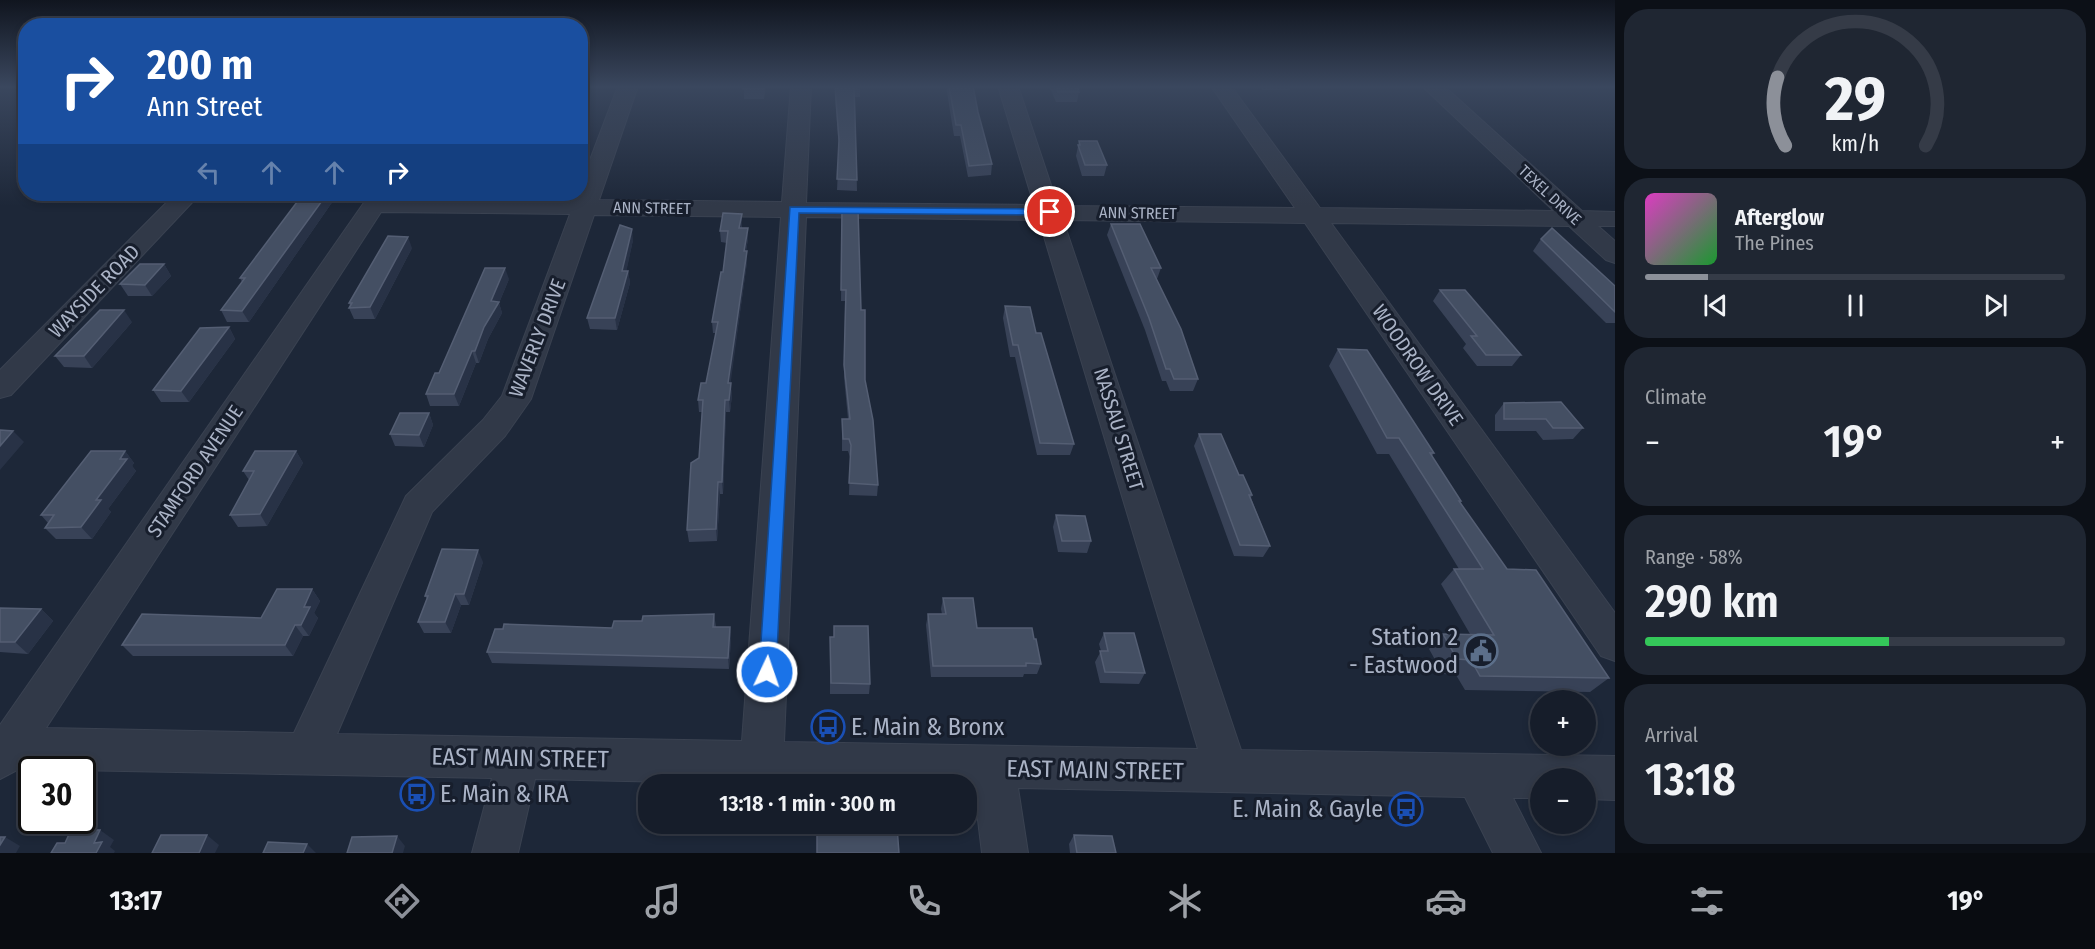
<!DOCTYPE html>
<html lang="en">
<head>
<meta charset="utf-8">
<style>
	:root { --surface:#161d2a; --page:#1f2632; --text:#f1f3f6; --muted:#9ea2a8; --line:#353b47; --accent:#8c9099 }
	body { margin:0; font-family:"Fira Sans Condensed",sans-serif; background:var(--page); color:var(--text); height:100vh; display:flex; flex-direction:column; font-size:22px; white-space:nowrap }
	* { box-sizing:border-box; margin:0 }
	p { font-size:20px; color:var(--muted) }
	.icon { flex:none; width:33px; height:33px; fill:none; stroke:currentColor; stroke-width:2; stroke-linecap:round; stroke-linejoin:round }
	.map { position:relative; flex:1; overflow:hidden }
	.side { display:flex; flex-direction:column; gap:9px; padding:9px; background:#0c1017; width:480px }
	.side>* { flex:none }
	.hud { position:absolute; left:18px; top:18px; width:570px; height:183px; border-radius:24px; box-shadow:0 3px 9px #0003,0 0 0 2px var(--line); background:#1a4fa0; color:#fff; overflow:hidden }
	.buttons { position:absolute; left:1530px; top:690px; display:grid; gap:12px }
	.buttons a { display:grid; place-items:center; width:66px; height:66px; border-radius:50%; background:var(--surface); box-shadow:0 3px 9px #0003,0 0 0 2px var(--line); font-size:30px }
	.speed { position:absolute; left:18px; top:756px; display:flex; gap:12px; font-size:30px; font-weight:700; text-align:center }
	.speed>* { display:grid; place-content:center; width:78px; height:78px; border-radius:50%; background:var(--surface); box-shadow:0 3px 9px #0003,0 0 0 2px var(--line); line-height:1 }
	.speed .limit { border:3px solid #111; border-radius:9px; background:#fff; color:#111 }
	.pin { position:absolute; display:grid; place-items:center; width:51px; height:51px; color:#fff; margin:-26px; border:3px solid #fff; border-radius:50%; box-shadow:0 2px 6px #0007 }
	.me { position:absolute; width:66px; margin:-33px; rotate:3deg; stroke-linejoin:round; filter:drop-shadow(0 0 4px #0008) }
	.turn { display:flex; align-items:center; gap:21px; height:126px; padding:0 30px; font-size:27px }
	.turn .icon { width:78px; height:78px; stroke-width:2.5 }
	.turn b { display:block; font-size:42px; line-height:51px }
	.lanes { display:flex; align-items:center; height:57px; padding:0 30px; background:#0003; justify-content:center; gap:30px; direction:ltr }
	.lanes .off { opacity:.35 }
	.big { font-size:45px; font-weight:600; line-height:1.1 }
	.side .widget { flex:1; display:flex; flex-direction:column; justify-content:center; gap:9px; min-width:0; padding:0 21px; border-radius:24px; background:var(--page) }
	.side .dial { align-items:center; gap:0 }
	.dial svg { height:156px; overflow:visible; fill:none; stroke:var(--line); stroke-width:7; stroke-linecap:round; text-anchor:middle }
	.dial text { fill:var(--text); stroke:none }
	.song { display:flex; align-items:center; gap:18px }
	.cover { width:72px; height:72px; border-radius:9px; background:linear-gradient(135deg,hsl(310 70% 55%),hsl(130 70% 35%)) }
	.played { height:6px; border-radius:3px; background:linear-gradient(90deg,var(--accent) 15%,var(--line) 15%) }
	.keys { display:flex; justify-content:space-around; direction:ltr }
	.heat { display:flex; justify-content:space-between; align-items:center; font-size:33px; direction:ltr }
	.charge { height:9px; border-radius:4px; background:linear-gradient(90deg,#34c759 58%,var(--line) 0) }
	.trip { position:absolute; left:638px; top:774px; width:339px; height:60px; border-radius:24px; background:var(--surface); box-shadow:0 3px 9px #0003,0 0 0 2px var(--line); font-weight:600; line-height:60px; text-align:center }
	.tab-bar { display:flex; height:96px; justify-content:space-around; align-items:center; background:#090c11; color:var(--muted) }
	.tab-bar .icon { width:42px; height:42px }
	.tab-bar .selected { color:var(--accent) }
	.tab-bar b { font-size:27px; color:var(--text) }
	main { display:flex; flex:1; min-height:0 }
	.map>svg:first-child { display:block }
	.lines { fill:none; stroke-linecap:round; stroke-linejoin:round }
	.minor-casing { stroke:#3a4251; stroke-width:2 }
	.minor { fill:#313948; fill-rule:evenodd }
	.wall { fill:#384257 }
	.shaded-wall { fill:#283246 }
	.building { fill:#444f63; stroke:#545e73; stroke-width:1.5 }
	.route { fill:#1a73e8; stroke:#114b97; stroke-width:1.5 }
	.labels { text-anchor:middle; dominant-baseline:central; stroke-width:6; stroke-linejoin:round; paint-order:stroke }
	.far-street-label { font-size:16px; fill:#aab3c6; stroke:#171e2c }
	.street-label { font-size:20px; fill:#aab3c6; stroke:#171e2c }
	.near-poi-label { font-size:24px; fill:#aab3c6; stroke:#171e2c; text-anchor:end }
	.near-street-label { font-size:24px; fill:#aab3c6; stroke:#171e2c }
</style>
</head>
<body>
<main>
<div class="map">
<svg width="1615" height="853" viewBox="0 0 1615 853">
	<rect width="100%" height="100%" fill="#1d2738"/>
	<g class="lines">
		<defs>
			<g id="minor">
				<path d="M618,86H638L599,200L782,202L791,86H811L806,203L1034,205L998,86H1018L1058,206L1295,208L1211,86H1231L1320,208L1554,211L1422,86H1444L1582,211L1615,212V226H1598L1615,241V263L1606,260L1569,226L1331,223L1615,613V661L1601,656L1305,223L1063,220L1241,750L1615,756V800L1586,799V778H1540V798H1513L1541,853H1493L1465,797L1018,788L1028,853H982L974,787H966V784H762L535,779L518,853H472L492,778L19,769L0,779V725L370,194H392L390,198L575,200L580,194V186ZM381,212L570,214L502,396L483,420L406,496L294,733L46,728ZM594,215L781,217L742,741L337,734L432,512L505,436L531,399ZM806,217L1039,220L1198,749L784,742Z"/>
				<path d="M175,194H200L11,395L0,398V370Z"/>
			</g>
		</defs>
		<!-- minor casing -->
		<use href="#minor" class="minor-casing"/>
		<!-- minor -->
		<use href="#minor" class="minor"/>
	</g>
	<!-- wall -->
	<g class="wall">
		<path d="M580,86H590L584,102H580Z"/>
		<path d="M744,86H766L764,99H744Z"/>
		<path d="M835,86H860V97H855L857,191L837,190L839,149L835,97Z"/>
		<path d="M946,86H973L978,112L992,164L991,175L968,177L960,136H954Z"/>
		<path d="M1049,86H1077L1079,92L1077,102H1056Z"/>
		<path d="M1259,86H1291L1290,90H1262Z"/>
		<path d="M1079,141L1107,165L1104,176H1082L1076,156Z"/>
		<path d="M333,201L249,322H227L221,310L242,282L240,278Z"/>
		<path d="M842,209L861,310L865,380L878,485L877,496L849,495L850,457L848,451H842V419H848L844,377L845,301H841Z"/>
		<path d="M742,214V228H748V239L746,251L747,262L730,383L732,395L730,412H726L723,494H720L717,541L689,542L687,530L699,458L702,412H699L698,400L706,383L716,333H713L712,322L723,272L727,243L721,242L720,231Z"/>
		<path d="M1111,224L1161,268L1157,279H1156L1198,379L1193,391H1170L1166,381H1162L1145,330L1107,235Z"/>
		<path d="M1541,239L1615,286V323H1606L1533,251Z"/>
		<path d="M633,240L626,271H628L630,283L617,330L590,329L587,318Z"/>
		<path d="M412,248L375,319H354L349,308L350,306L349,303Z"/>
		<path d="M164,264L171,276L152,296H128L120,284Z"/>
		<path d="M509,279L499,303L502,313L488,339L479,363H476L459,406H430L426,394L439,373Z"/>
		<path d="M1440,290L1521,355L1512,366H1477L1463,348L1466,344L1433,301Z"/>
		<path d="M1005,306L1036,333L1074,444L1070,455H1037L1015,357H1010L1003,318Z"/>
		<path d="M132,322L92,368L64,367L55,356Z"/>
		<path d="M229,327L235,339L189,402H161L153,390Z"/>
		<path d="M1338,349L1434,453L1432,456L1461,501L1460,502L1507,569L1609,678L1590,692L1465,690L1456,675L1443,674L1429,649L1443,634H1470L1441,584L1454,569H1459L1389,454H1377L1329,366Z"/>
		<path d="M1504,403L1583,428L1573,439L1543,440L1536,431H1495V415Z"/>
		<path d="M429,413L433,425L424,447L395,446L390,434Z"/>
		<path d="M1199,434L1239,475L1252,495L1251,498L1270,546L1263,557L1234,556L1194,446Z"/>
		<path d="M125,451L134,463L132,466L136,471L108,509L111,512L92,539H56L45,528L48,523L41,515Z"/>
		<path d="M296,451L303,463L267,526L238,527L230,515L249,480L243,471Z"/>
		<path d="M1056,515L1091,541L1087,553L1058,552L1053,527Z"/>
		<path d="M483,562L469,605H461L451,633H424L418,622L427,599L425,596Z"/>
		<path d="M312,589L320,601L314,613L318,618L309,636H303L293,656H133L122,645L261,618Z"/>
		<path d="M943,598L977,628L1034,639L1041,664L1037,674H1024L1023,677H931L926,625L928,614H942L941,609Z"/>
		<path d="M0,608L41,609L53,621L28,654L0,652Z"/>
		<path d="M714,614L716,627H730L731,638L729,669L492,663L487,652L503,629L612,628L642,621Z"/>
		<path d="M834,626L870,684L869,694H830V637H834Z"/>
		<path d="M1104,633L1145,673L1139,684L1100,683L1095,662L1101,651L1099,644Z"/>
		<path d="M1074,835L1116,853H1070L1069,844Z"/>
	</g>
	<!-- shaded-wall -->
	<g class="shaded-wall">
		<path d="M585,86H590L584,102L583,92Z"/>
		<path d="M327,194H330L333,201L249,322L242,311Z"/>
		<path d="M742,214V225L739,239V228Z"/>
		<path d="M748,228V239L744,262V251Z"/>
		<path d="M632,229L633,240L624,283L622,271Z"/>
		<path d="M408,237L412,248L375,319L370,307Z"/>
		<path d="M747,251V262L729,395L728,383Z"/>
		<path d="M164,264L171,276L152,296L145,285Z"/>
		<path d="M505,268L509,279L499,303L502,313L488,339L479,363L475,351L491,301Z"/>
		<path d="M628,271L630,283L617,330L615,318Z"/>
		<path d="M124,310L132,322L92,368L84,356Z"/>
		<path d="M229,327L235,339L189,402L181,391Z"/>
		<path d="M472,351L476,363L459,406L454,394Z"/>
		<path d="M731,383L732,395L730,412L729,400Z"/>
		<path d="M725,400L726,412L723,494L722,482Z"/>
		<path d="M429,413L433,425L424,447L419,435Z"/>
		<path d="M13,431L24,442L0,470V446Z"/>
		<path d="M125,451L134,463L132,466L136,471L108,509L111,512L92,539L81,527L96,500L120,459Z"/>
		<path d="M296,451L303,463L267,526L260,514Z"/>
		<path d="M718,482L720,494L717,541L716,529Z"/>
		<path d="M478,550L483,562L469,605L464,594Z"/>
		<path d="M312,589L320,601L314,613L318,618L309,636L301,625L304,607Z"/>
		<path d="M455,594L461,605L451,633L445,622Z"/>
		<path d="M41,609L53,621L28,654L15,642Z"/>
		<path d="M295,625L303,636L293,656L285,645Z"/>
		<path d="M730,627L731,638L729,669L728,658Z"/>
		<path d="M100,830L114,840L110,847L115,851L114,853H96L94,843Z"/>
		<path d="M207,835L219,845L215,853H199Z"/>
		<path d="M397,836L405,846L403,853H392Z"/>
		<path d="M5,837L20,846L16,853H0V845Z"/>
		<path d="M307,844L316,853H303Z"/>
	</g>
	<!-- building -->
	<g class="building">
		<path d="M580,86H585L583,92H580Z"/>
		<path d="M744,86H764V89H743Z"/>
		<path d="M835,86H860L861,87H854L857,180L837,179L839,140Z"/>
		<path d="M949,86H973L978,112L992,164L969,166L961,125H956Z"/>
		<path d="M1056,86H1077L1079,92H1058Z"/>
		<path d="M1079,141H1097L1107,165H1085L1078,145H1080Z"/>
		<path d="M303,194H327L242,311L221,310L245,278H240Z"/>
		<path d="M842,209H858L861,310H865V380L873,420L878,485L849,483L851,445L849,439H843L842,419H850L844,365L846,290H841Z"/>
		<path d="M723,213L742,214L739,228H748L744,251H747L728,383H731L729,400H725L722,482H718L716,529L687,530L691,463L699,458L703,400H698L701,383H706L718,322H712L721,272H723L728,231H720Z"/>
		<path d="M1111,224H1140L1161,268H1151L1181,329L1198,379H1174L1170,369H1166L1149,318Z"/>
		<path d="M620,225L632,229L622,271H628L615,318H587Z"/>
		<path d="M1552,228L1615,286V312L1541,239Z"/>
		<path d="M388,236L408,237L370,307L349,308L352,303H349Z"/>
		<path d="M140,264H164L145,285L120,284Z"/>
		<path d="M485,268H505L491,301L499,302L484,327L475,351H472L454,394H426L435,373H439Z"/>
		<path d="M1440,290H1465L1521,355H1486L1471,336H1477Z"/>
		<path d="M1005,306L1030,307L1036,333H1041L1074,444L1040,443L1018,345H1013Z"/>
		<path d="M100,310H124L84,356H55Z"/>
		<path d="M229,327L181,391L153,390L200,328Z"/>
		<path d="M1338,349L1367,350L1434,453H1430L1461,501H1459L1507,569L1536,570L1609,678L1480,676L1471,660L1457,659L1443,634L1494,635L1454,569H1483L1399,438H1387Z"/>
		<path d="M1561,402L1583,428H1553L1546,419H1504V403Z"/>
		<path d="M400,413H429L419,435L390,434Z"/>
		<path d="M0,430L13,431L0,446Z"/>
		<path d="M1199,434H1221L1239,475H1243L1252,495H1249L1270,546L1240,545Z"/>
		<path d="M91,451H125L120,459H127L96,500H101L81,527L45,528L54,515H41Z"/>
		<path d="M255,451H296L260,514L230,515L254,471H243Z"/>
		<path d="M1056,515L1085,516L1091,541H1062Z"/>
		<path d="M442,549L478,550L464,594H455L445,622H418L428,596H425Z"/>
		<path d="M277,589H312L304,607H310L301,625H295L285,645H122L142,614L261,618Z"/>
		<path d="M943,598H973L977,628H1032L1034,639H1036L1041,664L1026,663V666H933L928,614H946Z"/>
		<path d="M0,608L41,609L15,642H0Z"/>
		<path d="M714,614L713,627H730L728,658L487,652L495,629H503L504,624L612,628L614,621H642L643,616Z"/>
		<path d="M834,626H868L870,684L831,683L830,637H834Z"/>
		<path d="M1104,633H1134L1145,673L1105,672L1100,651H1108Z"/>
		<path d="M817,827H897L899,853H817Z"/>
		<path d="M71,830H100L94,843L102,842L96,853H51L57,843H65Z"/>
		<path d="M161,835H207L199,853H152Z"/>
		<path d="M1074,835L1112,836L1116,853H1077Z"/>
		<path d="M397,836L392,853H347L352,837Z"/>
		<path d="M0,837H5L0,845Z"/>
		<path d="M268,842L307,844L303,853H263Z"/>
	</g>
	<!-- sky -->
	<linearGradient id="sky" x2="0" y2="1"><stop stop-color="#10151f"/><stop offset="0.42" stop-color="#3a475e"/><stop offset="1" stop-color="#3a475e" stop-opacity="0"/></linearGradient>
	<rect width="1615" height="206" fill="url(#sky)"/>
	<!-- route -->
	<path class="route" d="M790,207L1050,209L1055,212L1050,215L799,213L776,672L774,678L767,680L761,678L759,672Z"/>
	<!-- icons -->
	<defs>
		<symbol id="civic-ring" viewBox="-11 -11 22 22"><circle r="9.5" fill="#171e2c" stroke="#5c6f8a" stroke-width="1.5"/><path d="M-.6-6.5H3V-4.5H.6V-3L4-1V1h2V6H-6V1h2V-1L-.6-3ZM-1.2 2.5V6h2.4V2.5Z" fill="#5c6f8a"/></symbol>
		<symbol id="bus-ring" viewBox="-11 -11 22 22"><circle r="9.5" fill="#171e2c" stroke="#1a4fb4" stroke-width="1.5"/><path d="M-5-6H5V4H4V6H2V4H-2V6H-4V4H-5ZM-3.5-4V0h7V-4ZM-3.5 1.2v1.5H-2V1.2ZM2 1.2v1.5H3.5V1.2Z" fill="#1a4fb4"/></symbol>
	</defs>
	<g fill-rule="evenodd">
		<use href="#civic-ring" x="1462" y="632" width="38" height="38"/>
		<use href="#bus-ring" x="809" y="708" width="38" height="38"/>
		<use href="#bus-ring" x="398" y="775" width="38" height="38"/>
		<use href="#bus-ring" x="1387" y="790" width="38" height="38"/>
	</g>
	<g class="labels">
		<!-- far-street labels -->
		<g class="far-street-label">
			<text transform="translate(1550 195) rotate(43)">TEXEL DRIVE</text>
			<text transform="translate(652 208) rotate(1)">ANN STREET</text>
			<text transform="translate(1138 213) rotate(1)">ANN STREET</text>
		</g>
		<!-- street labels -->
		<g class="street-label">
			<text transform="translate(94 291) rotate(-46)">WAYSIDE ROAD</text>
			<text transform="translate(537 338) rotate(-69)">WAVERLY DRIVE</text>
			<text transform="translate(1418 365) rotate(55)">WOODROW DRIVE</text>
			<text transform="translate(1119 429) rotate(73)">NASSAU STREET</text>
			<text transform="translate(195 471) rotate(-56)">STAMFORD AVENUE</text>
		</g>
		<!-- near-poi labels -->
		<g class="near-poi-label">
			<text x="1458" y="637">Station 2<tspan x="1458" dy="28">- Eastwood</tspan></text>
			<text x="851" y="727" text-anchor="start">E. Main &amp; Bronx</text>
			<text x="440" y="794" text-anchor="start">E. Main &amp; IRA</text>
			<text x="1383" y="809">E. Main &amp; Gayle</text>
		</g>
		<!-- near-street labels -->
		<g class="near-street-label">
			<text transform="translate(520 758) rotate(1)">EAST MAIN STREET</text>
			<text transform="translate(1095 770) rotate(1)">EAST MAIN STREET</text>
		</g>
	</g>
</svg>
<div class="buttons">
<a>+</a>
<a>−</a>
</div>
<div class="speed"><div class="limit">30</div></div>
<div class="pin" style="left:1050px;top:212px;background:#d93025"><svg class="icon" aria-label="arrive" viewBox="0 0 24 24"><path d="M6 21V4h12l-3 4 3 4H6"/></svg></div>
<svg class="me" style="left:767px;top:672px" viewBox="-20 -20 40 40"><circle r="17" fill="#1a73e8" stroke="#fff" stroke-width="3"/><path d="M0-11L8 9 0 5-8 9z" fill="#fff"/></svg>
<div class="trip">13:18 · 1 min · 300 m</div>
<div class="hud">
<div class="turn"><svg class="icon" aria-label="right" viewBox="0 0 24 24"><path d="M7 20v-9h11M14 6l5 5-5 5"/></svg><div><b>200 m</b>Ann Street</div></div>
<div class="lanes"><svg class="icon off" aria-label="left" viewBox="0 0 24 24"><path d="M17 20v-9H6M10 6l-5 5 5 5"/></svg><svg class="icon off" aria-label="ahead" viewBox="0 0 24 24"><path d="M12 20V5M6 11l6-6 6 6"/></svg><svg class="icon off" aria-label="ahead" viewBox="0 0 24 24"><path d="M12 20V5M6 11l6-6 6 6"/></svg><svg class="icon" aria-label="right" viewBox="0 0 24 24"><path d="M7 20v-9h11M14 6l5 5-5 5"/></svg></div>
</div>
</div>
<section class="side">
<div class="widget dial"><svg viewBox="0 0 100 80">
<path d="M14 69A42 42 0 1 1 86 69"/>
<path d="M14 69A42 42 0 0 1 10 34" stroke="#8c9099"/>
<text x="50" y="56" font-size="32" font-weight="700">29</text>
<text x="50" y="72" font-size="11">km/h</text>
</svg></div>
<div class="widget">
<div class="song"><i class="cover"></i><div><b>Afterglow</b><p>The Pines</p></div></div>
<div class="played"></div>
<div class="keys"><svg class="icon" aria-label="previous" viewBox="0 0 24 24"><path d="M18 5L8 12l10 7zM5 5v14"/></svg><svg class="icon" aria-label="pause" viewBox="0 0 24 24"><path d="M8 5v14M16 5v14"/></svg><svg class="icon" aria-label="next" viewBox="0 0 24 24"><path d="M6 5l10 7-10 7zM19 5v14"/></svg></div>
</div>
<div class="widget"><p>Climate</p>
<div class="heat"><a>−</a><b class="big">19°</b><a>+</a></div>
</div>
<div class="widget"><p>Range · 58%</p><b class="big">290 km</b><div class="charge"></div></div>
<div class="widget"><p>Arrival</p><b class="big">13:18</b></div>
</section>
</main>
<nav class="tab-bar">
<b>13:17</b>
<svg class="icon selected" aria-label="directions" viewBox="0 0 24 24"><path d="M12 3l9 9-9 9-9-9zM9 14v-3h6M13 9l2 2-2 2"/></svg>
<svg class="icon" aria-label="music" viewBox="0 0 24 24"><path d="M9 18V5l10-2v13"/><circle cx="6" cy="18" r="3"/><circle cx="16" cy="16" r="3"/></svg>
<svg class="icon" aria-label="phone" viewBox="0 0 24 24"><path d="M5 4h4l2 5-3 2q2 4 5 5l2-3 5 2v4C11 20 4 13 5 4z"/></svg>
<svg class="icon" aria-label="climate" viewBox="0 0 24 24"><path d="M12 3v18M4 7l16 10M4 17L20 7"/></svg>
<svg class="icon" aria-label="car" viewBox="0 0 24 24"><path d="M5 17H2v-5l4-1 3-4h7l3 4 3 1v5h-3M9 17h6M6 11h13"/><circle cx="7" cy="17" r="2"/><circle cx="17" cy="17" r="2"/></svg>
<svg class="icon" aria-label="filters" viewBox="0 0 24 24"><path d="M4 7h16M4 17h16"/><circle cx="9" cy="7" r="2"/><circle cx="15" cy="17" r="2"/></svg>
<b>19°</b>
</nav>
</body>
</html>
